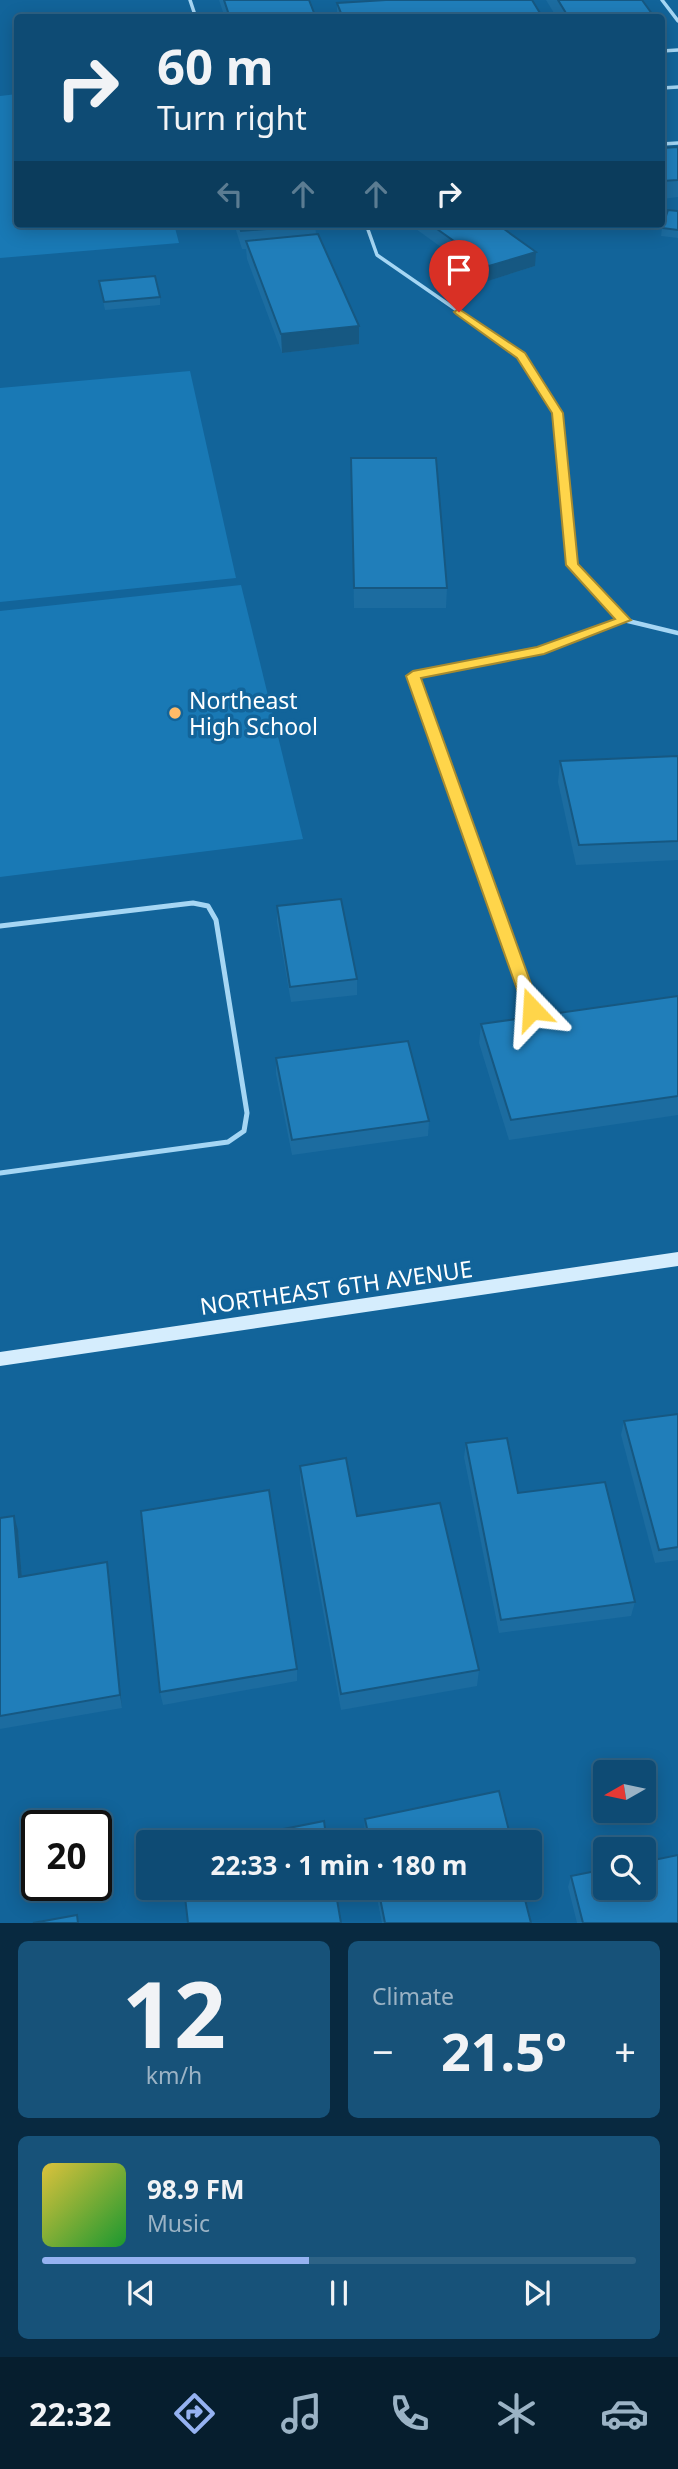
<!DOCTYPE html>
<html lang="en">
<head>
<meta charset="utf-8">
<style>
	:root { --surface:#0e4b74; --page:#175279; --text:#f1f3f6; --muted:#9bb3c5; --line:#2e6386; --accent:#95b2f1 }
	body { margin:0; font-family:"Noto Sans",sans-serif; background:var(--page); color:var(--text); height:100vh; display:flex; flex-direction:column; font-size:26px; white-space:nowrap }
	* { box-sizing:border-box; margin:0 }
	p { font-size:23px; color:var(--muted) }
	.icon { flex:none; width:38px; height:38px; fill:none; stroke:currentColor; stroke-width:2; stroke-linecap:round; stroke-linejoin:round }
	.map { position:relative; height:1923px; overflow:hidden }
	.panel { display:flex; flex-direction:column; gap:18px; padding:18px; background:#082940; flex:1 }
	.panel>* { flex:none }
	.hud { position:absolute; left:14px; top:14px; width:651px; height:214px; border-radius:7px; box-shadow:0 4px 18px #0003,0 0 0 2px var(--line); background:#0e4b74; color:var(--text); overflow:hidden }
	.needle { width:46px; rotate:261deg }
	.buttons { position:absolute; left:593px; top:1760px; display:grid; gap:14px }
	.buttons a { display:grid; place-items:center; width:63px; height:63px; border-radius:7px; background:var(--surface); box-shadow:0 4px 18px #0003,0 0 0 2px var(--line); font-size:35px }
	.speed { position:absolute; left:21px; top:1810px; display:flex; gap:14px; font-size:35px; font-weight:700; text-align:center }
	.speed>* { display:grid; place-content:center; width:91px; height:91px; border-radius:50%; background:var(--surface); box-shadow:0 4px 18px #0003,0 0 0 2px var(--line); line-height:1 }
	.speed .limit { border:4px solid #111; border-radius:10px; background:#fff; color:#111 }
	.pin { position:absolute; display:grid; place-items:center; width:60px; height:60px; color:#fff; margin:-72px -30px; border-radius:50% 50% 50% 0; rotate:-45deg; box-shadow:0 0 7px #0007 }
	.pin .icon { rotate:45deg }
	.me { position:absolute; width:77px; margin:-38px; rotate:340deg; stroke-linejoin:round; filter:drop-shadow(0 0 5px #0008) }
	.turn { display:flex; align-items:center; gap:24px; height:147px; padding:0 28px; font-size:32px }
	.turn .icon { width:91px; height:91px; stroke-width:2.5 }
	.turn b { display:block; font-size:49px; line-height:60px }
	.lanes { display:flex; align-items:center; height:66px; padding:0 28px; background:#0003; justify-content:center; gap:35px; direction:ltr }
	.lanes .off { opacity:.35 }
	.big { font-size:52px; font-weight:700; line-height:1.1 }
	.panel .widget { flex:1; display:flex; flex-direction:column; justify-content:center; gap:10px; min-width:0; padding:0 24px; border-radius:10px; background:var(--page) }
	.panel .dial { align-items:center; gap:0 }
	.dial b { font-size:91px; line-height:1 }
	.song { display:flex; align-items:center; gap:21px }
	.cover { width:84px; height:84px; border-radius:10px; background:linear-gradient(135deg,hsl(50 70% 55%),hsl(130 70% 35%)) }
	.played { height:7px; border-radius:4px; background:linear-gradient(90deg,var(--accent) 45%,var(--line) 45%) }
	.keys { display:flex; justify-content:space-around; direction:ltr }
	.heat { display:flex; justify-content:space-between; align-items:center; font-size:38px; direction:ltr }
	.panel .tiles { flex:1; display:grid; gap:18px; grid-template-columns:1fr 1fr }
	.widget:last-child { grid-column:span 2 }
	.trip { position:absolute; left:136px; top:1830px; width:406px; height:70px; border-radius:7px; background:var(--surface); box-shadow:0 4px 18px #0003,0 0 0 2px var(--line); font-weight:700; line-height:70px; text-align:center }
	.menu { display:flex; height:112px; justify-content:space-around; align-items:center; background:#061e2e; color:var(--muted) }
	.menu .icon { width:49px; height:49px }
	.menu .selected { color:var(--accent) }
	.menu b { font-size:32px; color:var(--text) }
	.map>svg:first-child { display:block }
	.green { fill:#1979b5 }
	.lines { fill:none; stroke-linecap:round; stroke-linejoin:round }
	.lane-far2 { stroke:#a5d6f4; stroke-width:3.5 }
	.lane-far1 { stroke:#a5d6f4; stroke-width:4.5 }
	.lane { stroke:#a5d6f4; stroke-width:5 }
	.secondary { fill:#d5edfd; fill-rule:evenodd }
	.wall { fill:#1c6ca0 }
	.shaded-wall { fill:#165882 }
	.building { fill:#207eba; stroke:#165882; stroke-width:2 }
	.route { fill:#ffd54a; stroke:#a68a30; stroke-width:2 }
	.poi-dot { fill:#ffbb68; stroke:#12649a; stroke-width:2.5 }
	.labels { text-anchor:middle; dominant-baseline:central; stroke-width:7; stroke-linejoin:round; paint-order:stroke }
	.poi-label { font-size:23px; fill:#fff; stroke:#12649a; text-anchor:start }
	.street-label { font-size:23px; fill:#fff; stroke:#12649a }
</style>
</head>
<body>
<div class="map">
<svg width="678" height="1923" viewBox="0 0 678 1923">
	<rect width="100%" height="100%" fill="#12649a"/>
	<!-- green -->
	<g class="green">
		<path d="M17,94L18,224H174L179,243L0,258V96Z"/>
		<path d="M190,371L236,578L0,602V388Z"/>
		<path d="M241,585L303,839L0,877V611Z"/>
	</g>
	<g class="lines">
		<!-- lane-far2 -->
		<g class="lane-far2">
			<path d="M190,0L196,18"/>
			<path d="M662,0L678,21"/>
			<path d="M662,51L678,50"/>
			<path d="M662,88L678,87"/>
			<path d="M662,144L678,143"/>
			<path d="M366,224L377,255L461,313"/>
		</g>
		<!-- lane-far1 -->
		<g class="lane-far1">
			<path d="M459,312L521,355L558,413L572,565L624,620L678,633"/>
			<path d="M428,718L413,676L540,651L624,620"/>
		</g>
		<!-- lane -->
		<g class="lane">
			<path d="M428,717L532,1009"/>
			<path d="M0,926L193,903L208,906L216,920L247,1113L244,1131L228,1142L0,1173"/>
		</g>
		<!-- secondary -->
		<path class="secondary" d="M678,1252V1266L0,1366V1352Z"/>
	</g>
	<!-- wall -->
	<g class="wall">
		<path d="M219,0H309L316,18H225Z"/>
		<path d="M546,0H642L655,18H557Z"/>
		<path d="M337,3L543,18H337Z"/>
		<path d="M678,147V197L662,199V148Z"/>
		<path d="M678,211V238L661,236L662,228Z"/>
		<path d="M234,224H315L316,234L359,344L282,353L247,259L246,249H242Z"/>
		<path d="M409,224H497L535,266L488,281Z"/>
		<path d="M99,281L160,297V305L105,310Z"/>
		<path d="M351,458L447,588L446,608H354Z"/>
		<path d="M678,756V860L576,865L558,782L560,761Z"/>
		<path d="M277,906L357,979V995L291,1002L277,922Z"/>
		<path d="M678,996V1115L509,1140L479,1043L481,1024Z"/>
		<path d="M276,1058L429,1121L428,1136L292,1155L276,1074Z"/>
		<path d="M678,1414V1560L655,1563L621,1435L624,1421Z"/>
		<path d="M466,1443L635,1602L631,1616L499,1633L464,1457Z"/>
		<path d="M300,1466L357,1516L479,1670L477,1686L341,1710L300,1484Z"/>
		<path d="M0,1518L18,1530L22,1577L109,1575L122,1708L0,1729Z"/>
		<path d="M297,1669V1681L163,1705L160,1692Z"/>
		<path d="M365,1819L512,1843H366L364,1833Z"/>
		<path d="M571,1876L678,1923H577L568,1887Z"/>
		<path d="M375,1888H522L531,1923H382Z"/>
	</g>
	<!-- shaded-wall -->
	<g class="shaded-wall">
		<path d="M536,252L535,266L488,281L489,266Z"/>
		<path d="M359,326V344L282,353L281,334Z"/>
		<path d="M14,1516L18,1530L23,1590L19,1577Z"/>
		<path d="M107,1562L109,1575L122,1708L120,1695Z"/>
	</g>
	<!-- building -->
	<g class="building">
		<path d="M224,0H309L316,18H230Z"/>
		<path d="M386,0H532L543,18H343L337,3Z"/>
		<path d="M558,0H642L655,18H569Z"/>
		<path d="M678,147V180L662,181V148Z"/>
		<path d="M668,210L678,211V230L662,228Z"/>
		<path d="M239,224H315V225L241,231Z"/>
		<path d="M430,224H497L536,252L489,266Z"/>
		<path d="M318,234L359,326L281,334L246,241Z"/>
		<path d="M155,276L160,297L104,302L99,281Z"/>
		<path d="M351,458H436L447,588H354Z"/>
		<path d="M678,756V841L579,845L560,761Z"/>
		<path d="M341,899L357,979L290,987L277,906Z"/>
		<path d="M678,996V1096L511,1120L481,1024Z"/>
		<path d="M408,1041L429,1121L292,1140L276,1058Z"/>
		<path d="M678,1414V1547L659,1550L624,1421Z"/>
		<path d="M507,1438L518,1493L605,1482L635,1602L501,1620L466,1443Z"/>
		<path d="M346,1458L357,1516L440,1503L479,1670L341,1694L300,1466Z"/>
		<path d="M269,1490L297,1669L160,1692L141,1511Z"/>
		<path d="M14,1516L19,1577L107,1562L120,1695L0,1716V1518Z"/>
		<path d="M499,1791L512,1843H370L365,1819Z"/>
		<path d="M324,1821L327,1843H213Z"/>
		<path d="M678,1855V1923H583L571,1876L606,1869V1888H644V1862Z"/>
		<path d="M184,1888H335L341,1923H188Z"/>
		<path d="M378,1888H522L531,1923H385Z"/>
		<path d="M77,1915L78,1923H33Z"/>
	</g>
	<!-- route -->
	<path class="route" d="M459,309L525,353L563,413L578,564L631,620L544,654L421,678L540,1009L532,1015L524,1009L406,676L413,671L537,647L615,619L566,565L552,413L517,358L456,314L454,312Z"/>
	<!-- markers -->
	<circle class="poi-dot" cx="175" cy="713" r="7"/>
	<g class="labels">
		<!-- poi labels -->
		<g class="poi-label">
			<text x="189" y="700">Northeast<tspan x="189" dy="26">High School</tspan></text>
		</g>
		<!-- street labels -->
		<g class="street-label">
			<text transform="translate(336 1287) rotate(-8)">NORTHEAST 6TH AVENUE</text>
		</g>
	</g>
</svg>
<div class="buttons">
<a><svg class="needle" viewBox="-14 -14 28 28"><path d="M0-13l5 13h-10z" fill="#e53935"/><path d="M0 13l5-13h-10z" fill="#9bb3c5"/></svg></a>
<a><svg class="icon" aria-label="search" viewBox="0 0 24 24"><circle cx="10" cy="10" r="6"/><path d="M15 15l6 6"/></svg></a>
</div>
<div class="speed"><div class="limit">20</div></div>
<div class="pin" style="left:459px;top:312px;background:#d93025"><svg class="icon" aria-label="arrive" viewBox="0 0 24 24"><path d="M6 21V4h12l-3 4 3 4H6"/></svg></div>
<svg class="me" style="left:532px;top:1009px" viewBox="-20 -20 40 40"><path d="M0-17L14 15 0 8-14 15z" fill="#ffd54a" stroke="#fff" stroke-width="4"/></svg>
<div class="trip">22:33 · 1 min · 180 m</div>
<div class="hud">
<div class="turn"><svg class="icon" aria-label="right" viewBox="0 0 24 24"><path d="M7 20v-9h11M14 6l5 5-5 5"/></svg><div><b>60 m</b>Turn right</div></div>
<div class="lanes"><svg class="icon off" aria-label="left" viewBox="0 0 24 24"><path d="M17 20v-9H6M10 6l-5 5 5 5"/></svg><svg class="icon off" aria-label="ahead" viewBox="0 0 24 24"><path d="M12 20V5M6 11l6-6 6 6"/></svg><svg class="icon off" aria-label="ahead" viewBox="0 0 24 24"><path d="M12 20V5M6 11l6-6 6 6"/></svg><svg class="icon" aria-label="right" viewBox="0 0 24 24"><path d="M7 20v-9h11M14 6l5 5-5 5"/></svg></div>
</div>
</div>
<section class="panel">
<div class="tiles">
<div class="widget dial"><b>12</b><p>km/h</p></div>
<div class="widget"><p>Climate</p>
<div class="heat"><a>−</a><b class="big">21.5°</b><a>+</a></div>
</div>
<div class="widget">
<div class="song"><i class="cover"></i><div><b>98.9 FM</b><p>Music</p></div></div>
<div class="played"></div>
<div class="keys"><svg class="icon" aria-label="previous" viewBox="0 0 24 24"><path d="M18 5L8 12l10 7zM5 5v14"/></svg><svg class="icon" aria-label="pause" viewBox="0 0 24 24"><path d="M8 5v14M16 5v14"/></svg><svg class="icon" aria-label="next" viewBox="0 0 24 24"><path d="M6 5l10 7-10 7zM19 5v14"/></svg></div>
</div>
</div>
</section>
<nav class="menu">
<b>22:32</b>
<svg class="icon selected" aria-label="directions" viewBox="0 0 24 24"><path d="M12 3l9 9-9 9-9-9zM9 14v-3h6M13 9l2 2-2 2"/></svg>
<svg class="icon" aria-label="music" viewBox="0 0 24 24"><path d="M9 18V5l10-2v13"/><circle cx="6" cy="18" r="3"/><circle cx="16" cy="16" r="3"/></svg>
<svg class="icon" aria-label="phone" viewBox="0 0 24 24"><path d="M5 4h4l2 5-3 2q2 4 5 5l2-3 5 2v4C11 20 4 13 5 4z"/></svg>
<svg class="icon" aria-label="climate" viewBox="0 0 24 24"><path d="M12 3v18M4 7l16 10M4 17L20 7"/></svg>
<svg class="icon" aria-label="car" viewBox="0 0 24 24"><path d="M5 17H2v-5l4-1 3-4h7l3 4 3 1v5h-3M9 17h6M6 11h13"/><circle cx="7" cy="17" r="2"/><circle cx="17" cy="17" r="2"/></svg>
</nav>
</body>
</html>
